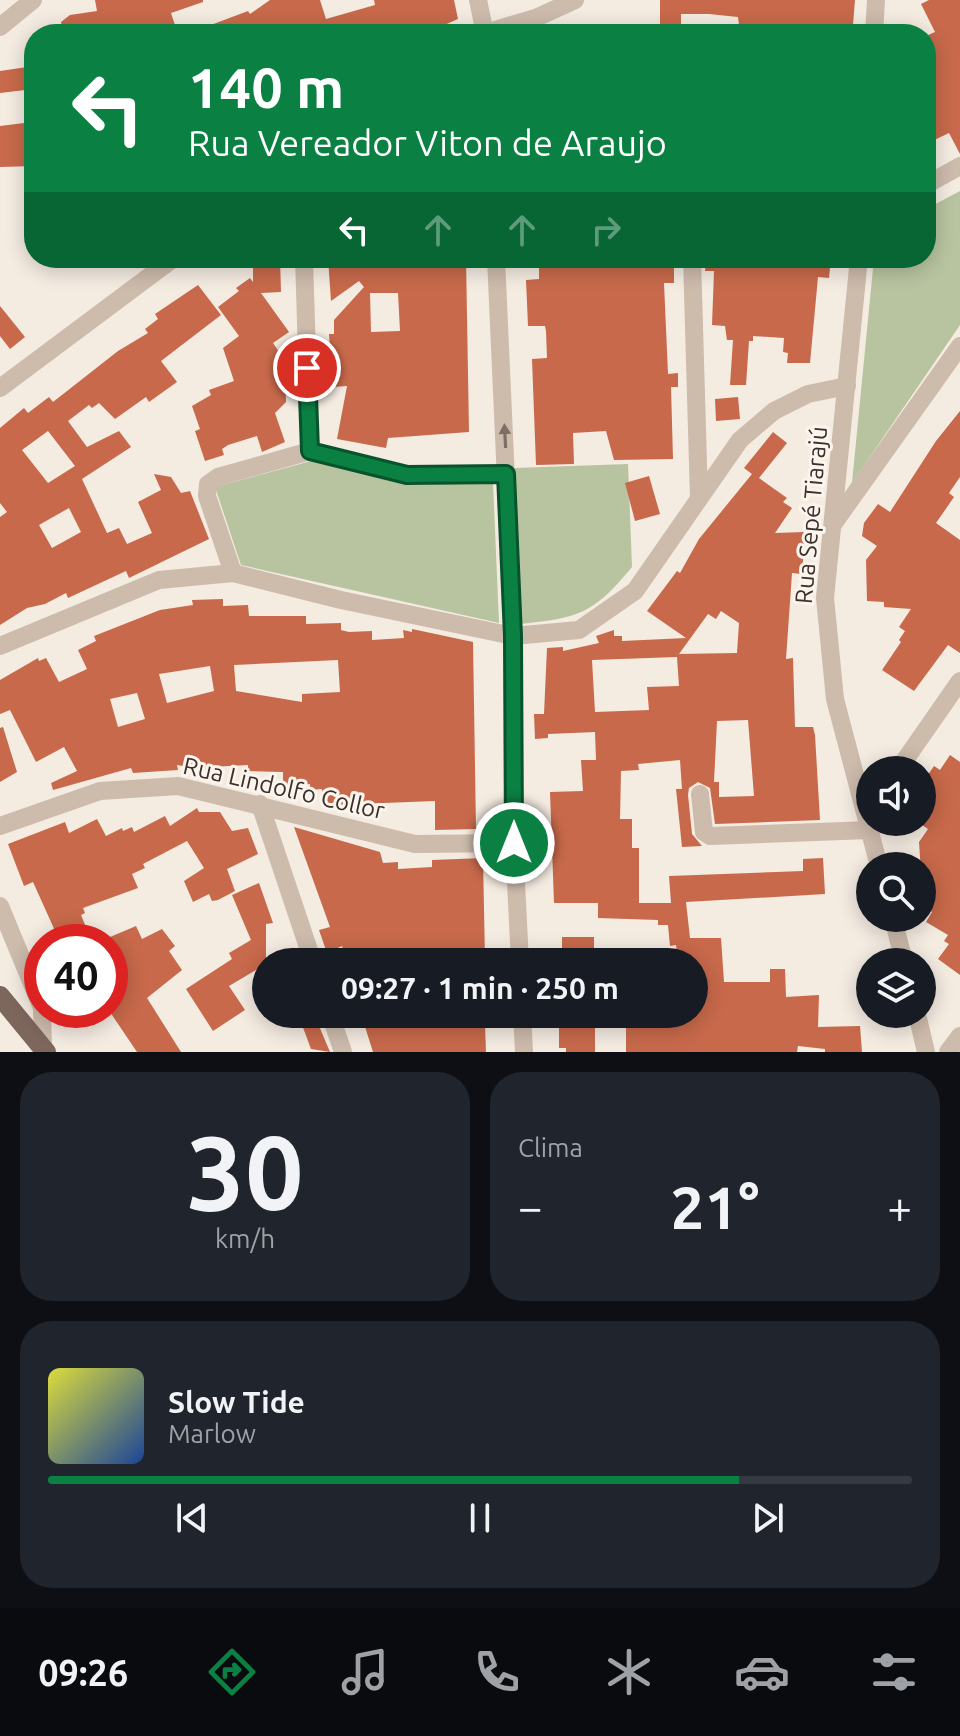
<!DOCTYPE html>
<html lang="pt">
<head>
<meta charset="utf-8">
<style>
	:root { --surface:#171b24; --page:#20242c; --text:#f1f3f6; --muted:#9ea1a6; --line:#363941; --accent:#0b8043 }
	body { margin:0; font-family:Ubuntu,sans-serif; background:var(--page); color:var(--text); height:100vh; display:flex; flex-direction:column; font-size:30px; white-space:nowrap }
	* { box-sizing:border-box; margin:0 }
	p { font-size:26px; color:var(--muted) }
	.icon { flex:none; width:44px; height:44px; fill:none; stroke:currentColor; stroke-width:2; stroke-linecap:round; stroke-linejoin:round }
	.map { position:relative; height:1052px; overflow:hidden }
	.sheet { display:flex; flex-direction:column; gap:20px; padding:20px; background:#0d0f14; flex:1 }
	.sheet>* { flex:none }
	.guide { position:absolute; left:24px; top:24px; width:912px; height:244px; border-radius:32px; box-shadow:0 4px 20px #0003; background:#0b8043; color:#fff; overflow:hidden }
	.controls { position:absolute; left:856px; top:756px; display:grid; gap:16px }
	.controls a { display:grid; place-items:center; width:80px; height:80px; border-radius:50%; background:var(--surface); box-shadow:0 4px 20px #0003; font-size:40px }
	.speed { position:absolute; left:24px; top:924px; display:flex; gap:16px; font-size:40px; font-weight:700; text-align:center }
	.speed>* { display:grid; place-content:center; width:104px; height:104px; border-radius:50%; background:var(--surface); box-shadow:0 4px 20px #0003; line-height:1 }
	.speed .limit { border:12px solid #d22; background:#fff; color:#111 }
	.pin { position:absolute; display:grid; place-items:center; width:68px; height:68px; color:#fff; margin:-34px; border:4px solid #fff; border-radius:50%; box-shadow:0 2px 8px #0007 }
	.me { position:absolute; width:88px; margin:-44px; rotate:0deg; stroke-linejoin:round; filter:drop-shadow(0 0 6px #0008) }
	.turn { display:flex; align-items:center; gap:28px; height:168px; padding:0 32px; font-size:36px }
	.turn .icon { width:104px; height:104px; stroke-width:2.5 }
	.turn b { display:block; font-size:56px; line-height:68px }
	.lanes { display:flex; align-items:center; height:76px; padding:0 32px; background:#0003; justify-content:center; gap:40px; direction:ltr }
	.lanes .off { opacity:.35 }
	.big { font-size:60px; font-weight:600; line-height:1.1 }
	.sheet .tile { flex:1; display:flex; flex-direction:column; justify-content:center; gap:12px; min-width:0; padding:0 28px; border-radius:32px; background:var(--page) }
	.sheet .dial { align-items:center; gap:0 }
	.dial b { font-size:104px; line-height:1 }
	.song { display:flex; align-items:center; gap:24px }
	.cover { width:96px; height:96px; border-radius:12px; background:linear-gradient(135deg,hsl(60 70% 55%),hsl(220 70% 35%)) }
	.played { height:8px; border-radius:4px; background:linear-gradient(90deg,var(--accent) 80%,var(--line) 80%) }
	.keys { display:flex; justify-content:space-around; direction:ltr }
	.heat { display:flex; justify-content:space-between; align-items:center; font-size:44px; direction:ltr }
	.sheet .tiles { flex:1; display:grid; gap:20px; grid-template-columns:1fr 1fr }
	.tile:last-child { grid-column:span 2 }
	.trip { position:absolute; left:252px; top:948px; width:456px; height:80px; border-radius:40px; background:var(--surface); box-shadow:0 4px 20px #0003; font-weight:600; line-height:80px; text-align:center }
	.tabs { display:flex; height:128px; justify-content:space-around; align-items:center; background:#090b0e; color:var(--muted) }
	.tabs .icon { width:56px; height:56px }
	.tabs .on { color:var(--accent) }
	.tabs b { font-size:36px; color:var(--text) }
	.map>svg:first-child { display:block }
	.green { fill:#b8c4a0 }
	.building { fill:#c8694b; fill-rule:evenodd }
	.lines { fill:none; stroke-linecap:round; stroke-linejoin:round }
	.minor { stroke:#cdbbac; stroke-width:18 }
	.major { stroke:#7d675c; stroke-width:20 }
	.oneway { fill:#7d6f65 }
	.route-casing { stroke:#07532c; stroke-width:20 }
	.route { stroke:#0b8043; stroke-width:14 }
	.labels { text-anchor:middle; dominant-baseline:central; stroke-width:6; stroke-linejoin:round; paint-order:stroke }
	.street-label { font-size:24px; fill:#3b302b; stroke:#fbf5ee }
</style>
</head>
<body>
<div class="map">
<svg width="960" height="1052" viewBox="0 0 960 1052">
	<rect width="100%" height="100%" fill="#f4ebe1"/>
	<!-- green -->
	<g class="green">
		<path d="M960,191V325L852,483L874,258H926V209Z"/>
		<path d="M311,461L415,485L493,482L499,623L241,565L215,487Z"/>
		<path d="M628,464L632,567C593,614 579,618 519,624L514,468Z"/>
	</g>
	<!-- building -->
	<g class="building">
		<path d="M95,0H203V2L171,13L178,34H63L61,22L70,15L97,11Z"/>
		<path d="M270,0H320L326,19L375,5L374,0H454L458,19L433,30L434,34H187L248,11L250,14Z"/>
		<path d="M660,0H855L853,25L828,30L829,34H740L738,17L709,14H681V29L660,28Z"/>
		<path d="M929,0H960V154L949,133L926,144V36L935,32L921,4Z"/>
		<path d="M34,66V89L0,93V71Z"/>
		<path d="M32,122L34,166L0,167V126Z"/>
		<path d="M253,258H280L281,292L261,293L289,332L273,343L289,367L285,370L286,402L275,413L285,442L262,452L257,436L228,445L222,449L224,455L205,461L195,431L200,429L192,406L211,395L209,390L234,381L223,348L239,336L218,307L239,291L236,288L250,278L253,282Z"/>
		<path d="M328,258H466L469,432L388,438L386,448L337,439L347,386L333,387L329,334H334V320L364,287L359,281L331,301ZM370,293H398L400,331L371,332Z"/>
		<path d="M539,258H674V283H664L668,374L678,373V387H671L673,459L614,460L606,431L573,433L574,464L536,465L532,359L547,358L546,331L545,326H528L526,280L539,279Z"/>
		<path d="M706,258H831L829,278L818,277L810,363H787L788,353L783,352L784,338L753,336V341H749L746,385H730L733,340H727L725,326L712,325L714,271H705Z"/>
		<path d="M198,285L221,315L161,361L177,382L149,402L146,397L115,419L99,403L92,408L89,405L68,421L87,447L119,431L131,447L82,479L107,533L119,528L127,544L152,533L138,502L161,490L154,474L171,477L181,493L190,491L209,539L129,578L126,571L68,598L66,593L45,604L27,608L0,625V517L7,512L0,503V428L24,408L28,413L49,397L53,402L118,351L148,333L145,329L158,319L155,314ZM48,431L75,466L48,483L22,450ZM69,508L81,532L52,548L39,525Z"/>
		<path d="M0,306L25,337L10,349L0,336Z"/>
		<path d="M738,397L740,419L716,421L715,399Z"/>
		<path d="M960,411V477L949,493L954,497L936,523L960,540V653L948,645L914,691L882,670L901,642L899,640L905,631L899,627L911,609L884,607V602L867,601L866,560L877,546L862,536L864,523L878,504L890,512L936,441Z"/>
		<path d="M773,432L787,443L759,478L787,498L783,502L792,508L775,533L805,532L802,574L792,573L786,659L793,658L795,727H813L815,735L820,820L715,824L710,788L698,782L689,788L688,795L692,834L702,846L682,847L676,789H682L680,760L638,764L639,770L621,771L620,819H632V848H639V903H671L669,876L803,871V859L823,858L825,894L686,902L690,938H721L724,982H770V969H785L786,997L819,995L818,1027L860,1026L862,1052H825V1049L798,1046L797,1052H626V1014H694V962H678L676,945L670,946L668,925H658V920L598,918V903H554L550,792L583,791L581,760H596L595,732L548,734V738L535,739L534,714H544L547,648L563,647V651L599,643L596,636L614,630V636H622V641L686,638L647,611L677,571L680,573L699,539L752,474L744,468ZM721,611L739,623L737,653L679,654L708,614L716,619ZM677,657L679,686L647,687L649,710L595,712L592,660ZM748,720L754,796L719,797V782H714L717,721Z"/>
		<path d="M649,476L660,514L635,521L625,483Z"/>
		<path d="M223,599V606L248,605L249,616H306V624L341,623V630L349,632L372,631V640L404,638L403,630L412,632V629L473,642L476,829L435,830V801L332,805L323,802L322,789L310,790V784L283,786V772L248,771V765L210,767L211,771L177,765L178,770L133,773L131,768L53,790L51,783L77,771L64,747L36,762L10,710L0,714V680L38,658L39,661L46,658L59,682L87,669L78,650L96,641L94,636L160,610L193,605L192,600ZM338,660L340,692L302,694V702L236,691L234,665ZM210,666L214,691L167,703L159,674ZM137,693L145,719L118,727L110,699Z"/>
		<path d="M3,727L17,772L0,782V728Z"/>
		<path d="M950,755L960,762V975L938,959L949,944L944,941L948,935L926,922L932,912L925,907L930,899L925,895L928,890L922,886L920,857L919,842L928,829L922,825V808L935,789L925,779L934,766L940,770Z"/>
		<path d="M197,808L199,812H220L232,831L248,828L258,854L227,869L235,891L218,900L212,901L209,894L193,902L184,881L204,868L187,841L143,864L145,868L132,874L138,888L83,908L85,913L81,915L92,942H60L33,882L24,886L8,844L65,822L69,833L97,819L106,836L122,828L123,831L132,827L134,832L165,816L170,826Z"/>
		<path d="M294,827L380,852L383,863L398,862V869L432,867V860L483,858L485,960L410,959L404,953L379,962H347L342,946L327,953L319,930L330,927Z"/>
		<path d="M259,883L273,923L266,924V964L229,986L245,1010L213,1031L186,989L232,959L229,953L251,940L232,895Z"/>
		<path d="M136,926L142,939L162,929L175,946L169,951L182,970L147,998L181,1052H137L110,1012V937Z"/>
		<rect x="562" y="937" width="32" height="25"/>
		<path d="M298,1014H314L330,1052L311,1049Z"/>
		<path d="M361,1014H445L446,1027L485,1025L486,1052H373Z"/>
		<path d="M559,1014H595V1052H566V1048H559Z"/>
	</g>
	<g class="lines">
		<!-- minor -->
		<g class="minor">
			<path d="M478,0L485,34"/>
			<path d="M0,27L33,0"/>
			<path d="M482,34L538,17L575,0"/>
			<path d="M874,34L876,0"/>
			<path d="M926,185L960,166"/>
			<path d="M304,258L310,451"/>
			<path d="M496,258L513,636L514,843L520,962"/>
			<path d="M692,258L699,498"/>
			<path d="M859,258L825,598L835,699L879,866"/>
			<path d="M0,388L174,258"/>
			<path d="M834,523L960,346"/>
			<path d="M233,573L207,496L208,484L218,477L310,451L407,475L506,474"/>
			<path d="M0,646L159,580L233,573L341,600L513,636L579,630L635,591L740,440L774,411L808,394L847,386"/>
			<path d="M898,770L960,681"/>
			<path d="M700,794L704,832L710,836L870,830"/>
			<path d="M260,804L313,962"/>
			<path d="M0,826L100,791L178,786L415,844L514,843"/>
			<path d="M0,906L42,1008L43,1048"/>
			<path d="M893,918L904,962"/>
			<path d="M330,1014L343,1052"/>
			<path d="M522,1014L524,1052"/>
			<path d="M917,1014L926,1052"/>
			<path d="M948,1052L960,1036"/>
		</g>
		<!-- major -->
		<path class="major" d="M0,996L46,1052"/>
	</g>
	<!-- one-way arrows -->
	<defs><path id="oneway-solid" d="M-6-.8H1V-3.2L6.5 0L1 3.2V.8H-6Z" transform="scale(2)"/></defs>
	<use class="oneway" href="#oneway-solid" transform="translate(505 436) rotate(-93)"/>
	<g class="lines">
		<defs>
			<path id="route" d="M307,368L310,451L407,475L506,474L513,636L514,843"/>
		</defs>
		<!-- route casing -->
		<use href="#route" class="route-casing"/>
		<!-- route -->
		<use href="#route" class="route"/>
	</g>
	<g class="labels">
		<!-- street labels -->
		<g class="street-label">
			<text transform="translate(811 515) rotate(-85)">Rua Sepé Tiarajú</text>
			<text transform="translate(284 788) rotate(13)">Rua Lindolfo Collor</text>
		</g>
	</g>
</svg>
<div class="controls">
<a><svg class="icon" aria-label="sound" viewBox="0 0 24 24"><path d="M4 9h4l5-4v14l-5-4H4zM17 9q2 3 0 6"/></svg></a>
<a><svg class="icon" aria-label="search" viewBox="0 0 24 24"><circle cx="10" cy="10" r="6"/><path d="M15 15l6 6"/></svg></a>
<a><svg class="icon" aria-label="layers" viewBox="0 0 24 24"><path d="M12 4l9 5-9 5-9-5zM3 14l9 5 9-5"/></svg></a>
</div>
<div class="speed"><div class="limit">40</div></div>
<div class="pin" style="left:307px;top:368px;background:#d93025"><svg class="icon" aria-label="arrive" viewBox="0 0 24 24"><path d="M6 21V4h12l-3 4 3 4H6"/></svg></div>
<svg class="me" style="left:514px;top:843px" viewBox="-20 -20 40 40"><circle r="17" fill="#0b8043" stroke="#fff" stroke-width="3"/><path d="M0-11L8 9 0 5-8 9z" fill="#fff"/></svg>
<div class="trip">09:27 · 1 min · 250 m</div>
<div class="guide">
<div class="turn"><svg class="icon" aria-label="left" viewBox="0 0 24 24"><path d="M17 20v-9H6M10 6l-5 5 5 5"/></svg><div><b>140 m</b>Rua Vereador Viton de Araujo</div></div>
<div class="lanes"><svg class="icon" aria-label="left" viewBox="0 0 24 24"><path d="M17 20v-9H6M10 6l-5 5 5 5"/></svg><svg class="icon off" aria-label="ahead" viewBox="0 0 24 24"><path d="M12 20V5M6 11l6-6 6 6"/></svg><svg class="icon off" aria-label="ahead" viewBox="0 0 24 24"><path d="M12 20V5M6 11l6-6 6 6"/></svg><svg class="icon off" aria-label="right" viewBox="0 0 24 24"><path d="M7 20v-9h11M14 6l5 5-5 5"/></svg></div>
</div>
</div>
<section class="sheet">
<div class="tiles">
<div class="tile dial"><b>30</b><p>km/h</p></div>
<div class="tile"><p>Clima</p>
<div class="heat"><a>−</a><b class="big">21°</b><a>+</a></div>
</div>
<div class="tile">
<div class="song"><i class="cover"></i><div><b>Slow Tide</b><p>Marlow</p></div></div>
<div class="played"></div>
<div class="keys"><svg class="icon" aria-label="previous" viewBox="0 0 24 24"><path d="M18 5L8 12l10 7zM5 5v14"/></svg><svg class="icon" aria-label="pause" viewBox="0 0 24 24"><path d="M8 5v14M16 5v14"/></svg><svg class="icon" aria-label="next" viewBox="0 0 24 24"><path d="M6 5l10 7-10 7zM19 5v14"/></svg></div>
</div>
</div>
</section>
<nav class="tabs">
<b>09:26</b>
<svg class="icon on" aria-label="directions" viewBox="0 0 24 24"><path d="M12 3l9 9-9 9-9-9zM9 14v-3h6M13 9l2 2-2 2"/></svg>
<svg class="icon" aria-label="music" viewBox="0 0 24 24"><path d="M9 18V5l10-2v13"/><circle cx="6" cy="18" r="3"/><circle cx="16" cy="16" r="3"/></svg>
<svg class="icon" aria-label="phone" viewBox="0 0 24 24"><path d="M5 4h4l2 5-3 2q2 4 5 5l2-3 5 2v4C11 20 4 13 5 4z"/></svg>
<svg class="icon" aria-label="climate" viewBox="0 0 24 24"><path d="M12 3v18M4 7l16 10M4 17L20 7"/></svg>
<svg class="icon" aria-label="car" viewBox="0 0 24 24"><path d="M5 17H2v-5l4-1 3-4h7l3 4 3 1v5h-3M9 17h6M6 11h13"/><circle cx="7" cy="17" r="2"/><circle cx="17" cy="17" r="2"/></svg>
<svg class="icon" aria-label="filters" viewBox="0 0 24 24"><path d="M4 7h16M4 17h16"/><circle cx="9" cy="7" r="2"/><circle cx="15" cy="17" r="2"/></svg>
</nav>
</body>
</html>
